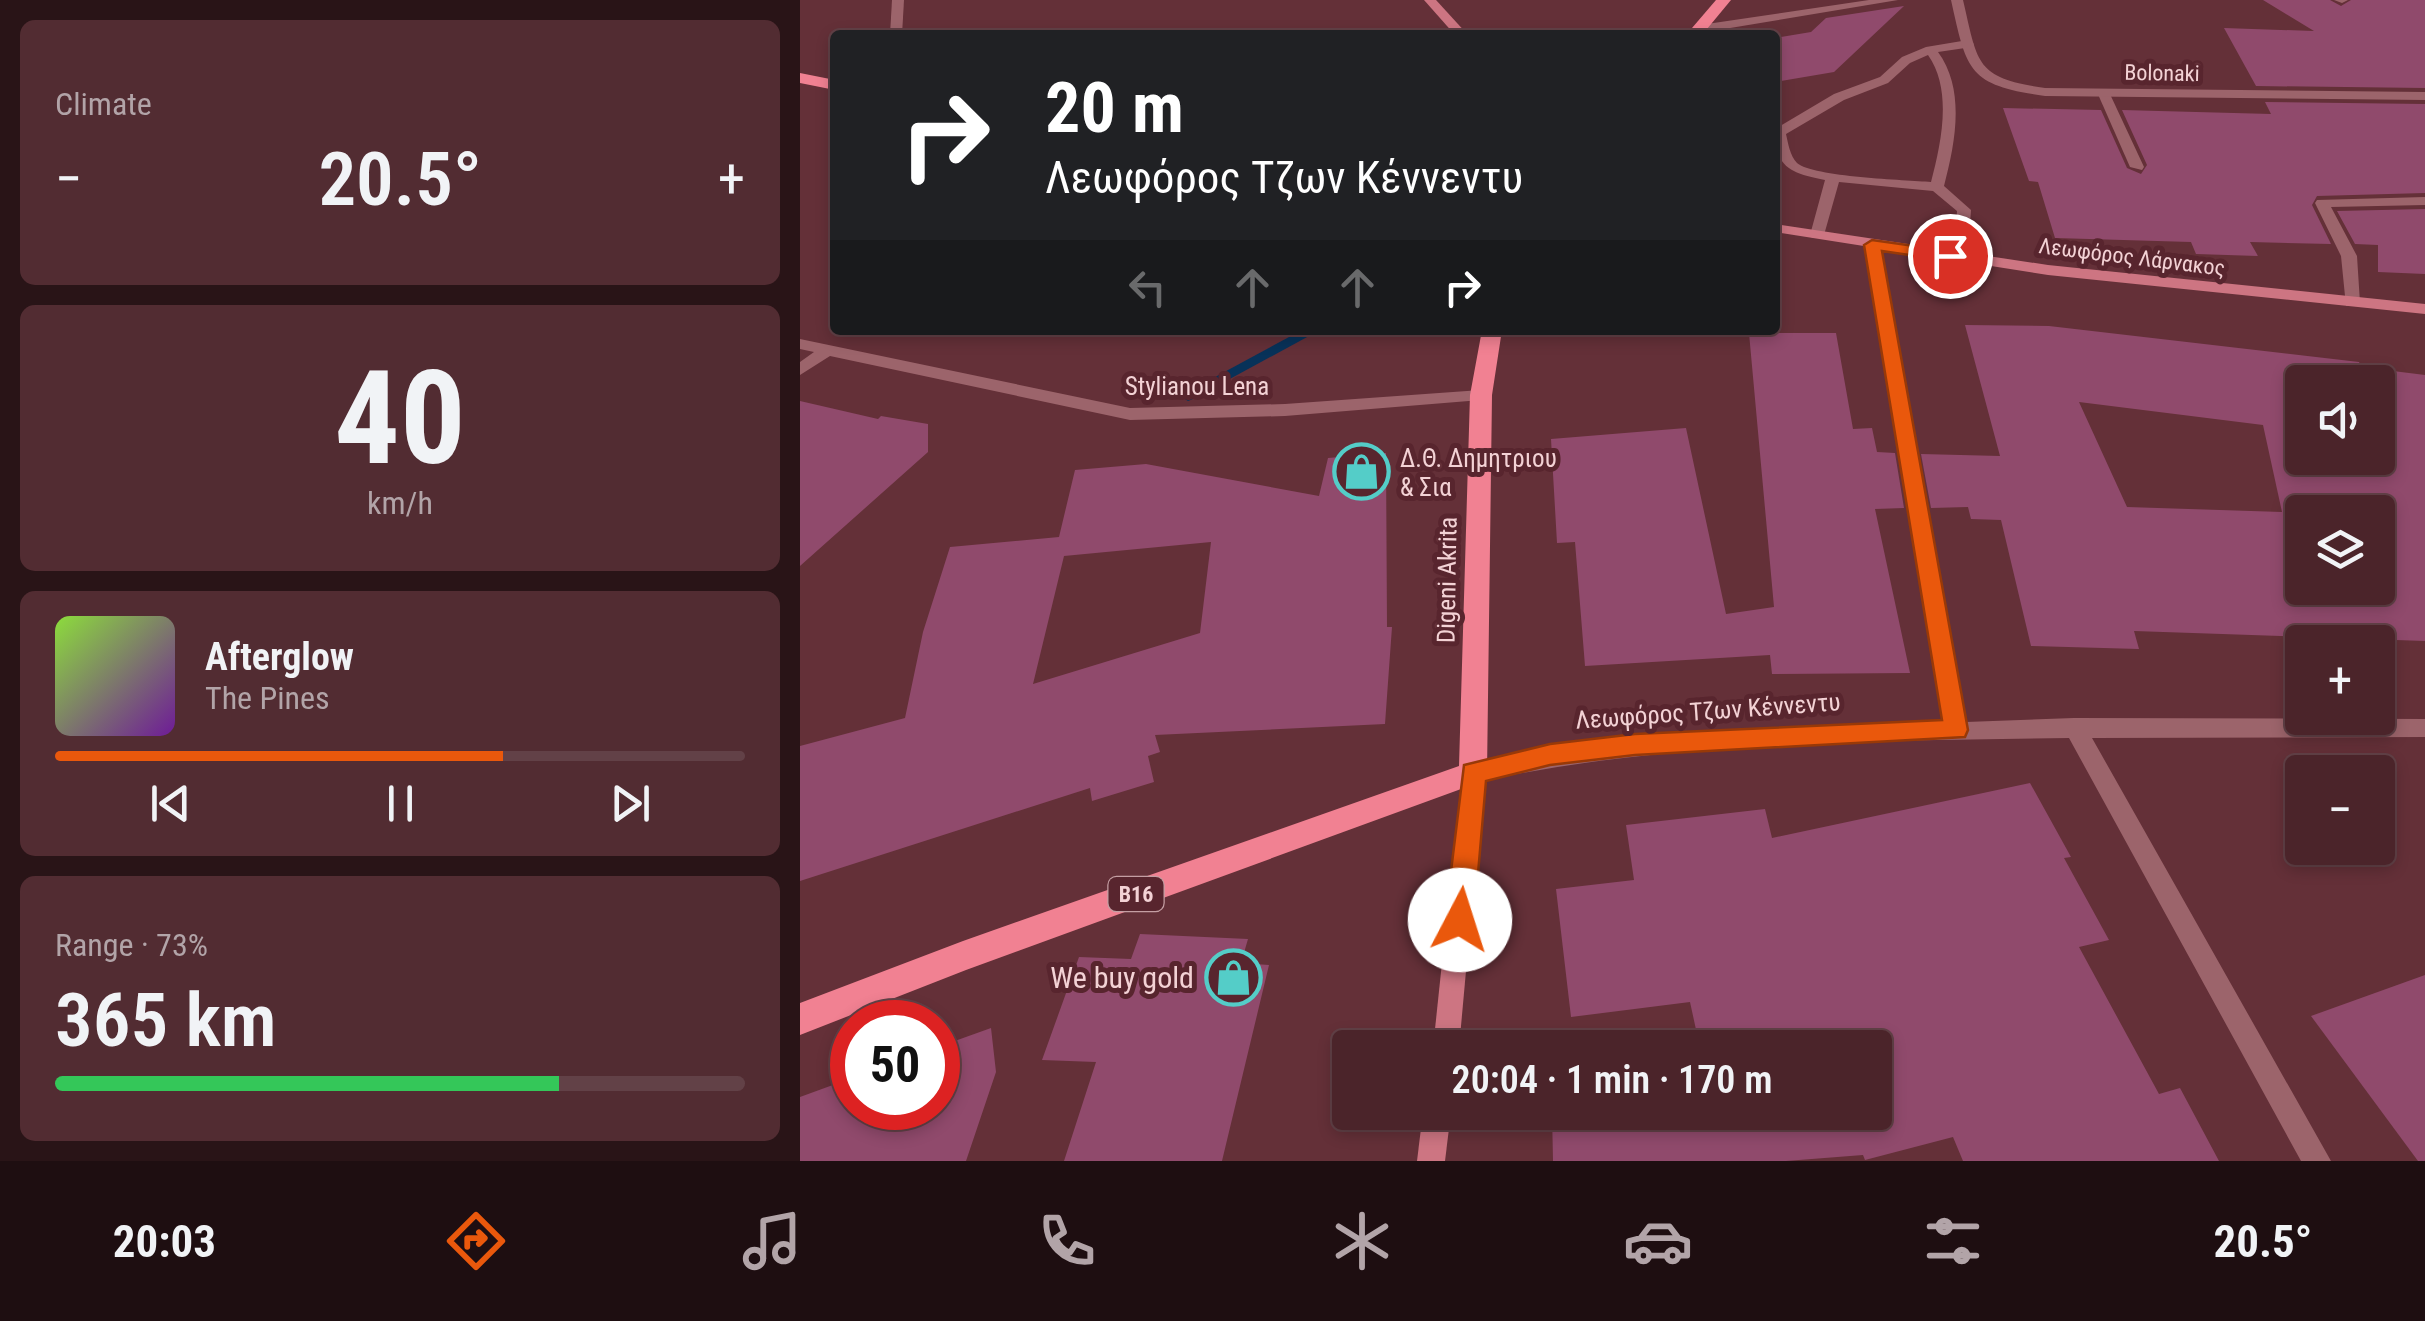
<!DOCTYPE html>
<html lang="en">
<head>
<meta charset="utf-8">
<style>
	:root { --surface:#4b242a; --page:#522c32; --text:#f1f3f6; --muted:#b2a4a8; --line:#624147; --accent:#ea580c }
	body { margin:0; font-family:"Roboto Condensed",sans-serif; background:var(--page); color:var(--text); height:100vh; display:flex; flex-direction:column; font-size:38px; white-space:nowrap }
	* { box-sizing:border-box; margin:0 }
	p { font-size:32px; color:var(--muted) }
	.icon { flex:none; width:55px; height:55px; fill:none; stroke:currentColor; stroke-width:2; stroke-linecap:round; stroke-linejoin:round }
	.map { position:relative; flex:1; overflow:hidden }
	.sheet { display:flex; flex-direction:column; gap:20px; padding:20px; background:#291417; width:800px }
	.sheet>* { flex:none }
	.banner { position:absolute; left:30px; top:30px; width:950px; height:305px; border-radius:10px; box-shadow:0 5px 15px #0003,0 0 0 2px var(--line); background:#202124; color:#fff; overflow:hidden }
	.buttons { position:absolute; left:1485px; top:365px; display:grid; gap:20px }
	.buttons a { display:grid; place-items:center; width:110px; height:110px; border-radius:10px; background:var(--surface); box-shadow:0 5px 15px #0003,0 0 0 2px var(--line); font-size:50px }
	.speed { position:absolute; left:30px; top:1000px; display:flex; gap:20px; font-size:50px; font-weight:700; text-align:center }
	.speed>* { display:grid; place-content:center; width:130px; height:130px; border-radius:50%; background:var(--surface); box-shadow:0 5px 15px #0003,0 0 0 2px var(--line); line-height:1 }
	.speed .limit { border:15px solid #d22; background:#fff; color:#111 }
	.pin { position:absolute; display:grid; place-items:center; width:85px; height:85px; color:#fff; margin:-42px; border:5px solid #fff; border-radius:50%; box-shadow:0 2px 10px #0007 }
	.me { position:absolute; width:110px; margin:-55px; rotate:5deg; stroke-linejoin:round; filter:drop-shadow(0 0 8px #0008) }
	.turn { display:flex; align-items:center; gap:35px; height:210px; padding:0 50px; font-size:45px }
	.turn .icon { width:130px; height:130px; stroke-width:2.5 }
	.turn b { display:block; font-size:70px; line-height:85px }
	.lanes { display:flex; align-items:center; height:95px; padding:0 50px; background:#0003; justify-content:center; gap:50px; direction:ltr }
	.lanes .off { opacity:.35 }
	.big { font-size:75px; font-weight:600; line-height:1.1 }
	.sheet .card { flex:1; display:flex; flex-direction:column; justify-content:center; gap:15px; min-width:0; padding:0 35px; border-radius:15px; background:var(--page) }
	.sheet .dial { align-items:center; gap:0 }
	.dial b { font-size:130px; line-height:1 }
	.song { display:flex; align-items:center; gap:30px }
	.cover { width:120px; height:120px; border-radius:15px; background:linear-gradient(135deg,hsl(90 70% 55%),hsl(280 70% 35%)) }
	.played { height:10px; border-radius:5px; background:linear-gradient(90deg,var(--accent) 65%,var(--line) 65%) }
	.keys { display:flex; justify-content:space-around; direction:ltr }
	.heat { display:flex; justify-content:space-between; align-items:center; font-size:55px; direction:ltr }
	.charge { height:15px; border-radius:8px; background:linear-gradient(90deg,#34c759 73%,var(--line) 0) }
	.trip { position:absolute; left:532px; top:1030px; width:560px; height:100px; border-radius:10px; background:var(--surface); box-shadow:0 5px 15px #0003,0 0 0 2px var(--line); font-weight:600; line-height:100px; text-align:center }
	.tab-bar { display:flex; height:160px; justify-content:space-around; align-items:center; background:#1e0e11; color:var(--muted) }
	.tab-bar .icon { width:70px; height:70px }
	.tab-bar .on { color:var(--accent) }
	.tab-bar b { font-size:45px; color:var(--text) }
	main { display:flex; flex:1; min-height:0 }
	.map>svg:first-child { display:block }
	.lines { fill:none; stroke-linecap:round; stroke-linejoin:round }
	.stream { fill:#083259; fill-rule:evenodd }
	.building { fill:#904a6c; fill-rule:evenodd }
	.lane { fill:#9c646b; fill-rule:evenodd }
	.street { fill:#9c646b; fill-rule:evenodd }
	.secondary { fill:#cd7582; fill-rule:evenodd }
	.primary { fill:#f18192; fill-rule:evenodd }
	.route { fill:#ea580c; stroke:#983908; stroke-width:2.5 }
	.labels { text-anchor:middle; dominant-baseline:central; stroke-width:10; stroke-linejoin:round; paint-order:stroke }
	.far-street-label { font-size:22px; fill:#f3d2d5; stroke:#58252e }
	.shield { fill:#58252e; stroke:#c49ea3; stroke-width:2.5 }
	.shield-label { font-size:22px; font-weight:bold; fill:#f3d2d5 }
	.street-label { font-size:25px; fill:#f3d2d5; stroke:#58252e }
	.poi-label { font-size:25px; fill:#f3d2d5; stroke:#58252e; text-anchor:start }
	.near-poi-label { font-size:30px; fill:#f3d2d5; stroke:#58252e; text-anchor:end }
</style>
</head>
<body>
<main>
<section class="sheet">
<div class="card"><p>Climate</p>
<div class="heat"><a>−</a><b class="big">20.5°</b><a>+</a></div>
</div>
<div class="card dial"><b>40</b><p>km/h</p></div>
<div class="card">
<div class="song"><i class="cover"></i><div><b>Afterglow</b><p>The Pines</p></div></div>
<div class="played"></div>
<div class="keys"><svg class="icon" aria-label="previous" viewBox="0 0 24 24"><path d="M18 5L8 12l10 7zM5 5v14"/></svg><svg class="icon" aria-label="pause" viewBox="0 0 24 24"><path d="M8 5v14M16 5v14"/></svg><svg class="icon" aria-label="next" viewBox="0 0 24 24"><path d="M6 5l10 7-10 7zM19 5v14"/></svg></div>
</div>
<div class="card"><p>Range · 73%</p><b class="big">365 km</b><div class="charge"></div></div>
</section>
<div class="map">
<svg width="1625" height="1161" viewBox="0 0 1625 1161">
	<rect width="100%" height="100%" fill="#643038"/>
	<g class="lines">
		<!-- stream -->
		<path class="stream" d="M502,330H520L393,399L388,401L380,396Z"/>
	</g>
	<!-- building -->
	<g class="building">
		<path d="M1463,0H1530L1541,6L1551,0H1625V88L1456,86L1424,28L1514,31Z"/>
		<path d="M1104,6L1034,72L975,82V38L1011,32L1026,18Z"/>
		<path d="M1465,102L1625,104V193L1517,196L1512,205L1531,244L1450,242L1458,256L1396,254L1391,242L1255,238L1238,182L1229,181L1203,108L1301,110L1327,168L1341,174L1347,165L1322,110L1471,114Z"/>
		<path d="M1625,209V274L1578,272V245L1555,244L1537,211Z"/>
		<path d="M1165,325L1249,326L1559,362L1561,367L1625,375V641L1334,631L1339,649L1231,646L1201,520L1171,519L1168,507L1131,508L1121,454L1200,456ZM1502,382H1578V458H1502ZM1279,402L1463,425L1482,512L1327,507ZM1502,512H1578V588H1502Z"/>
		<path d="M949,333H1036L1053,429L1072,428L1077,452L1095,453L1104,508L1075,509L1110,673L972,674L970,655L785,666L775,542L757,543L751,439L886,428L926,614L974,607Z"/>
		<path d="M0,401L78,419L81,416L128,424V452L0,566Z"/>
		<path d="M586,453L587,627H592L585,724L355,735L360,752L348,756L354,782L292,801L290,788L0,881V746L105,718L123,632L150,547L259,537L275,470L346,464L519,496L528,458ZM411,542L400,633L233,684L264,556Z"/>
		<path d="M1230,783L1271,857L1264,858L1309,940L1279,947L1359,1094L1380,1088L1419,1161H1163L1153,1137L1065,1160L1063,1155L986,1161H753L752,1112H1075V1048H900L890,1002L771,1017L756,889L834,880L826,825L965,809L972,838Z"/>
		<path d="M340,934L448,939L441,963L469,965L422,1161H264L296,1062L242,1060L279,957L331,959Z"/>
		<path d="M1625,975V1161H1618L1511,1016Z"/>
		<path d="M191,1028L196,1072L166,1161H0V1097L52,1078V1108H138V1047Z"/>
	</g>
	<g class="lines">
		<!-- lane -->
		<g class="lane">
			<path d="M1534,0H1548L1542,3Z"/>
			<path d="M1168,40L1174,44L1172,47L1138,52C1166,90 1155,144 1144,186L1171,210L1170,225L1155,259H1145L1142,256L1156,225L1157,211L1133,191L1039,182L1024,235L1022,238H1012L1010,235L1025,180C990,173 975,168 975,129L1034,94L1080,77L1102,57L1126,47ZM1128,55C1153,90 1141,144 1131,182C1106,180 1013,177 997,163C990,156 988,143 986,134L1044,100L1088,83L1110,63Z"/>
			<path d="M1298,89L1309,92L1344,167L1342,170L1330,167L1297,92Z"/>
			<path d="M1625,197V205L1531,207L1557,256L1560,303L1558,306H1546L1541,256L1515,203L1517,200Z"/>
		</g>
		<!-- street -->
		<g class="street">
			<path d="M92,0H104L102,35H90Z"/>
			<path d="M1069,0H1098L900,33L894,29L900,25Z"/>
			<path d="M1151,0H1163C1178,64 1175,78 1245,88L1625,92V100L1245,96C1168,85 1167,72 1151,0Z"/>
			<path d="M1072,240L1080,245L1166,722L1274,718L1625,719V737L1292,738L1531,1161H1501L1269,738C1071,741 867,740 673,783L665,780L662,773L665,766L673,763C828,730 986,727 1144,723L1064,245Z"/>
			<path d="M0,339L330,408L485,404L681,390L690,395L681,400L485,416L330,420L30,356L0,375V362L14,352L0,349Z"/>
		</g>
		<!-- secondary -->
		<g class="secondary">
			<path d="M624,0H636L668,35H655Z"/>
			<path d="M975,224L1248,265L1625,304V314L1248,275L975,232Z"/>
			<path d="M673,763L681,766L684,773L659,1048H633L662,773L665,766Z"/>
			<path d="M623,1112H651L645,1161H617Z"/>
		</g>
		<!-- primary -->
		<g class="primary">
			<path d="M916,0H931L902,35H886Z"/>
			<path d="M0,73L35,80V90L0,83Z"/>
			<path d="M682,330H702L692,395L687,773L683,781L166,970L0,1035V1003L163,941L659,766L670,395Z"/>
		</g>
	</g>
	<!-- route -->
	<path class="route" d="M1072,240L1150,251L1158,256L1150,261L1082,251L1168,730L1165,737L835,755L750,765L686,781L674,920L670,929L660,932L649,929L645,920L664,765L750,744L835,734L1142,720L1064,245Z"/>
	<!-- icons -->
	<defs>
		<symbol id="shop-ring" viewBox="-11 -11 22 22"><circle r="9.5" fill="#58252e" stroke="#54cdc8" stroke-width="1.5"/><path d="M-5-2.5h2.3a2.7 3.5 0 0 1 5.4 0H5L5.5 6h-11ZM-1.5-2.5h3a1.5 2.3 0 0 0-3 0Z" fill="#54cdc8"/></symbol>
	</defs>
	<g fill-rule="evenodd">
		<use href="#shop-ring" x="530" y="440" width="63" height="63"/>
		<use href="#shop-ring" x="402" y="946" width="63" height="63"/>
	</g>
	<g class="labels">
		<!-- far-street labels -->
		<g class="far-street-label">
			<text transform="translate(1362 73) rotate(1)">Bolonaki</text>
			<text transform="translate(1332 257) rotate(7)">Λεωφόρος Λάρνακος</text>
		</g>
		<!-- shield labels -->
		<rect class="shield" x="308.5" y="877" width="55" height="34" rx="8"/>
		<g class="shield-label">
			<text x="336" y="894">B16</text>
		</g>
		<!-- street labels -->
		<g class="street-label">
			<text x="397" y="386">Stylianou Lena</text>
			<text transform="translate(647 580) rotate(-89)">Digeni Akrita</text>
			<text transform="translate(908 711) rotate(-4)">Λεωφόρος Τζων Κέννεντυ</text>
		</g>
		<!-- poi labels -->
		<g class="poi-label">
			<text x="600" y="458">Δ.Θ. Δημητριου<tspan x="600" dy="29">&amp; Σια</tspan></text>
		</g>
		<!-- near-poi labels -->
		<g class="near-poi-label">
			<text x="394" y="977">We buy gold</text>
		</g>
	</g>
</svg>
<div class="buttons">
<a><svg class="icon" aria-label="sound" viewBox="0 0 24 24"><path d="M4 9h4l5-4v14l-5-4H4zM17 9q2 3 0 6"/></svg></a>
<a><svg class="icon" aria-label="layers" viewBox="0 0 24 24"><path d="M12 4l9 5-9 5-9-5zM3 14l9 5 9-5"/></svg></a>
<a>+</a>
<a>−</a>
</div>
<div class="speed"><div class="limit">50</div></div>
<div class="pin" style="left:1150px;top:256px;background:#d93025"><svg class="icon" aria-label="arrive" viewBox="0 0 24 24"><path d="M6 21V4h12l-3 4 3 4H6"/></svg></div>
<svg class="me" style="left:660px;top:920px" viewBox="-20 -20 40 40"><circle r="19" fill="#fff"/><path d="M0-13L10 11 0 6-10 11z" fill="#ea580c"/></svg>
<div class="trip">20:04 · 1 min · 170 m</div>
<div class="banner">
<div class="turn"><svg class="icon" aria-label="right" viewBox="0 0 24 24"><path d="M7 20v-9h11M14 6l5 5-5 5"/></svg><div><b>20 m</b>Λεωφόρος Τζων Κέννεντυ</div></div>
<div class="lanes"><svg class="icon off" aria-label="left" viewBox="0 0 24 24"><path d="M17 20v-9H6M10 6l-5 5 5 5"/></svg><svg class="icon off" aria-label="ahead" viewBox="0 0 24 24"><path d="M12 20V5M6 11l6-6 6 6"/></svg><svg class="icon off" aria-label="ahead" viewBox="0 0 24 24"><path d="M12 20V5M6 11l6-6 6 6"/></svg><svg class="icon" aria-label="right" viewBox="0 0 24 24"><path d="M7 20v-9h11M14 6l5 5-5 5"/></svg></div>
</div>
</div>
</main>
<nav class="tab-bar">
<b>20:03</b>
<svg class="icon on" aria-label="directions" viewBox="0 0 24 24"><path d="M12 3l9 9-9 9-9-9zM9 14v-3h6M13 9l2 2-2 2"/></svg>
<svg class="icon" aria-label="music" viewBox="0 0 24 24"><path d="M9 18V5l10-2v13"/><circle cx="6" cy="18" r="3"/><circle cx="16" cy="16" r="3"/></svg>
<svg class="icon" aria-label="phone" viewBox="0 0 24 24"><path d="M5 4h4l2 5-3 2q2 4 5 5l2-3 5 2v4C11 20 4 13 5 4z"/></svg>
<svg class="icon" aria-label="climate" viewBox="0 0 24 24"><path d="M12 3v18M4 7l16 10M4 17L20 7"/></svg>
<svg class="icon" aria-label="car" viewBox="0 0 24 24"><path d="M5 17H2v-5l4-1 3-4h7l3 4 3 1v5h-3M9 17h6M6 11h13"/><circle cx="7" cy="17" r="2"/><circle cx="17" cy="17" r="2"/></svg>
<svg class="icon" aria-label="filters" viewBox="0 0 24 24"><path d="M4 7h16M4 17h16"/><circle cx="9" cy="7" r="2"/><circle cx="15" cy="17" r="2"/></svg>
<b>20.5°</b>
</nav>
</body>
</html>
